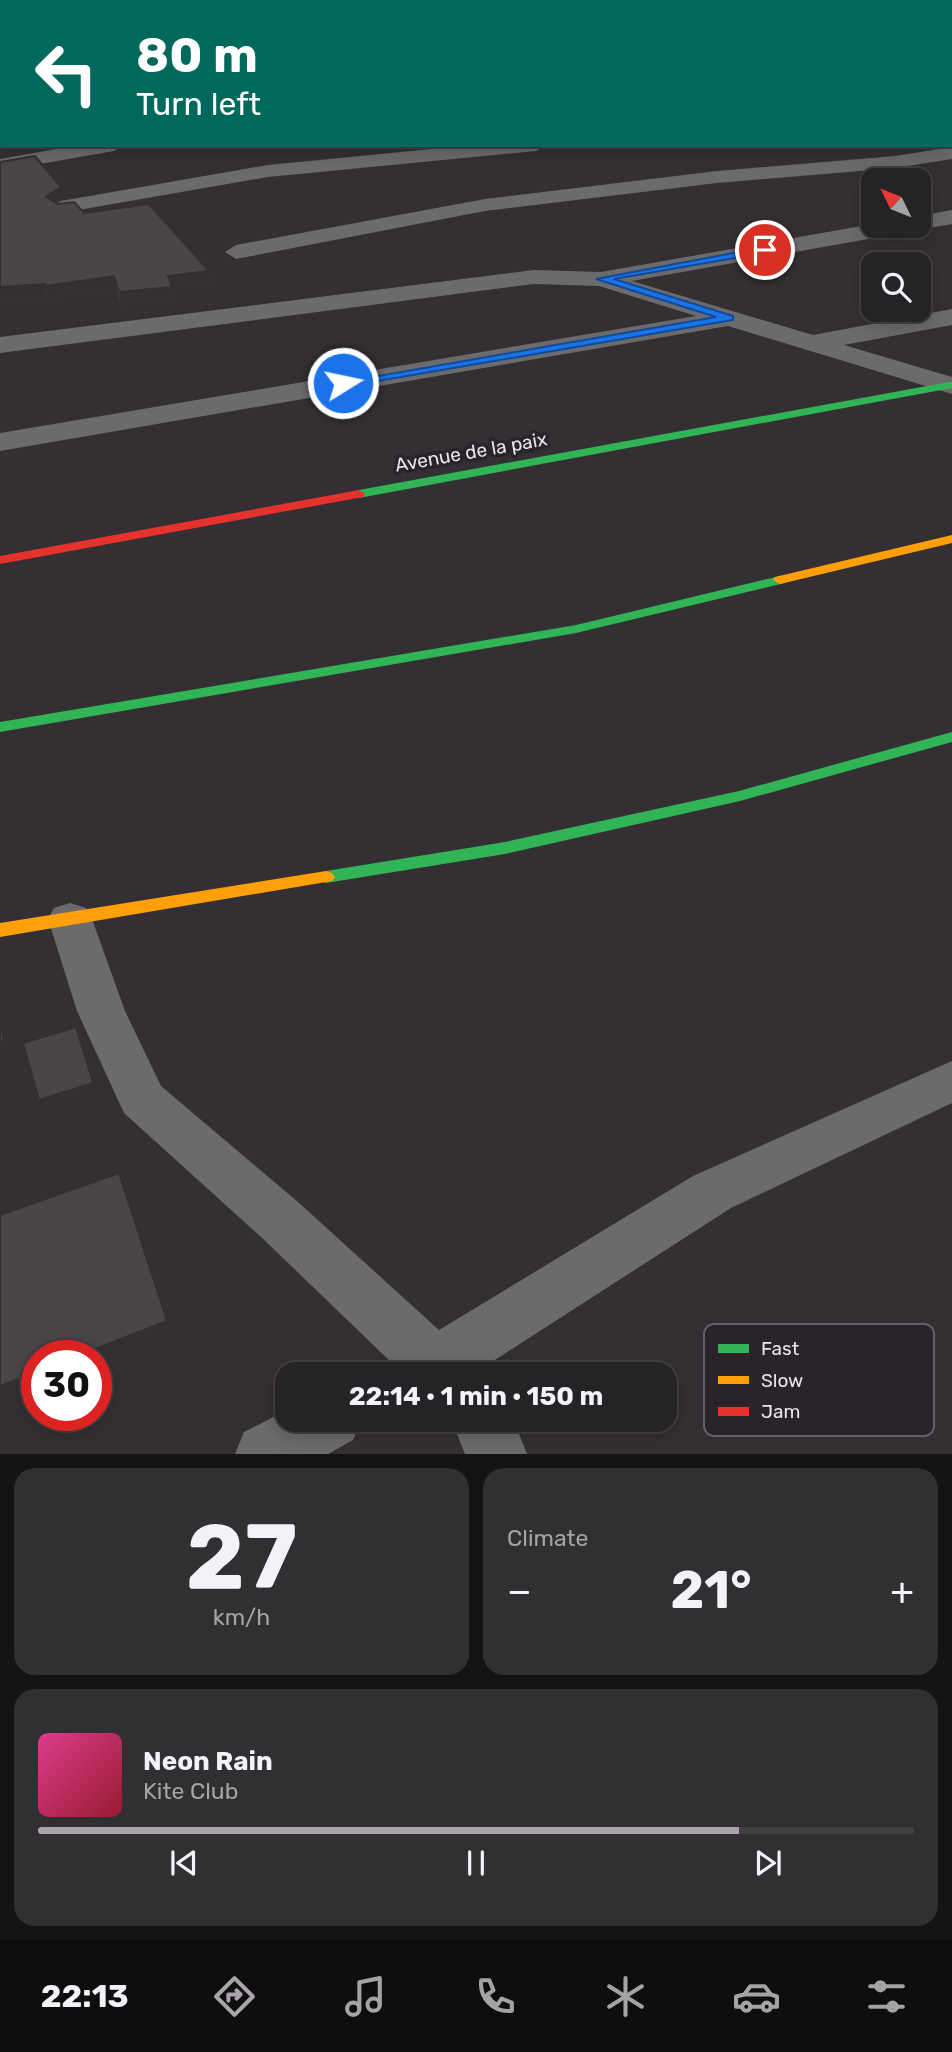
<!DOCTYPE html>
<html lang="en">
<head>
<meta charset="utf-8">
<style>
	:root { --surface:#262326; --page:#322f32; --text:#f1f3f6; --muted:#a4a4a7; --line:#424043; --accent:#aaa5aa }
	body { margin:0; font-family:Rubik,sans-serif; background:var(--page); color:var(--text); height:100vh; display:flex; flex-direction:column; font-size:26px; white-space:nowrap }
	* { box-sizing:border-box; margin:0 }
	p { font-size:23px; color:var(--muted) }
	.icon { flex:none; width:38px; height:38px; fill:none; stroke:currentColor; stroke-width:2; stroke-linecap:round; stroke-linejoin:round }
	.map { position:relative; height:1454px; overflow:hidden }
	.drawer { display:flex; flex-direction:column; gap:14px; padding:14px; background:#151315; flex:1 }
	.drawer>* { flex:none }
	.banner { position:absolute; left:0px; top:0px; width:952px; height:147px; box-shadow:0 4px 18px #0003,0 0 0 2px var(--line); background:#00695c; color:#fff; overflow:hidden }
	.needle { width:46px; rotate:313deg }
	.fabs { position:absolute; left:861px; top:168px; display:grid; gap:14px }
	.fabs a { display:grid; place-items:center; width:70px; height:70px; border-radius:14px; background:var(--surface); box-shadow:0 4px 18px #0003,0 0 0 2px var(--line); font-size:35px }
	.speed { position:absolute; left:21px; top:1340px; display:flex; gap:14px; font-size:35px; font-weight:700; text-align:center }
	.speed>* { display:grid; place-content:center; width:91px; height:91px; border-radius:50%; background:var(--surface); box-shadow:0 4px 18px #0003,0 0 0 2px var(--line); line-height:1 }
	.speed .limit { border:10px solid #d22; background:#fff; color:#111 }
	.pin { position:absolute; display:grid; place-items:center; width:60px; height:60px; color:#fff; margin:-30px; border:4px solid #fff; border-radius:50%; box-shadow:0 2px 7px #0007 }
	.me { position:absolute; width:77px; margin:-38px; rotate:80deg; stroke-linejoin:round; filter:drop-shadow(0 0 5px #0008) }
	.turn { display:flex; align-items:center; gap:24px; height:147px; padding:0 21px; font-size:32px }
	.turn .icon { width:91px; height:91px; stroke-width:2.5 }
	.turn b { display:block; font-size:49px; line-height:60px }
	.big { font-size:52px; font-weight:700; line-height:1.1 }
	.drawer .widget { flex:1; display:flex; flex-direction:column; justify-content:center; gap:10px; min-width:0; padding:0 24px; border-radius:21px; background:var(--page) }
	.drawer .dial { align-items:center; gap:0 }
	.dial b { font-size:91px; line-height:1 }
	.song { display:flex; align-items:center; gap:21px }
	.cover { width:84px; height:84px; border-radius:10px; background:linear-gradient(135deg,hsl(330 70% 55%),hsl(350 70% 35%)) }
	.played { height:7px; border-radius:4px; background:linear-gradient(90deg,var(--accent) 80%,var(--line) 80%) }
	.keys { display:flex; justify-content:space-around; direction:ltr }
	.heat { display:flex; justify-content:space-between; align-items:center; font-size:38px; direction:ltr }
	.drawer .tiles { flex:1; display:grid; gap:14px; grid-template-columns:1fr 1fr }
	.widget:last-child { grid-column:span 2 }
	.trip { position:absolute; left:275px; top:1362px; width:402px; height:70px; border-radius:21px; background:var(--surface); box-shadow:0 4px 18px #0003,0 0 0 2px var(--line); font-weight:700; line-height:70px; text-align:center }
	.dock { display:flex; height:112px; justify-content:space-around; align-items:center; background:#0f0e0f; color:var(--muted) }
	.dock .icon { width:49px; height:49px }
	.dock .current { color:var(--accent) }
	.dock b { font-size:32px; color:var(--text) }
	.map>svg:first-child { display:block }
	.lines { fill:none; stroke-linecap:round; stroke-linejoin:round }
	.street { fill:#6b6a6c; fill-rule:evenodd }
	.fast { fill:#30b455; fill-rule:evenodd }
	.slow { fill:#ff9f0a; fill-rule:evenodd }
	.jam { fill:#e5322d; fill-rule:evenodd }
	.wall { fill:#403b3e }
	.shaded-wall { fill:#343032 }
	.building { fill:#4a4548; stroke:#343032; stroke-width:2 }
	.route { fill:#1a73e8; stroke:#114b97; stroke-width:2 }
	.labels { text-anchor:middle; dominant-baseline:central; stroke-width:7; stroke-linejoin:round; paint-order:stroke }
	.far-street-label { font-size:19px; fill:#eae5ea; stroke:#2b232a }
	.key { fill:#2b232a; stroke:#645d64; stroke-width:2 }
	.key-label { font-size:19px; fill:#eae5ea }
</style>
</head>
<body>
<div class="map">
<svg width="952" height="1454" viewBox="0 0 952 1454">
	<rect width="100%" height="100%" fill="#332f33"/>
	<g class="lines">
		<!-- street -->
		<g class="street">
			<path d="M603,0H632L602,2Z"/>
			<path d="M931,0H952V2H930Z"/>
			<path d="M950,43L952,44V54L950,53Z"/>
			<rect x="950" y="89" width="2" height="10"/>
			<rect x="0" y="90" width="2" height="10"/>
			<path d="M79,145H124L114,151L0,171V159Z"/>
			<path d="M473,145H546L536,151L268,177L61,213L50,207L61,201L268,165Z"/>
			<path d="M952,147V159L895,168L717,183L485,211L236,259L225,252L236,245L485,199L717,171L895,156Z"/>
			<path d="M952,210V224L919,230L912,228L902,233L632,281L813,335L952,309V325L844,345L952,377V394L728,326L0,451V433L696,316L599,286L534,284L0,353V337L534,270L601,272L873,224L919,226V216Z"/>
			<path d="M70,903L86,908L92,919L125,1011L161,1086L298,1202L439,1330L693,1176L952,1061V1103L731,1208L473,1374H388L393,1364L260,1236L124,1113L77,1011L48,919L54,908Z"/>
			<path d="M287,1410V1419H362L353,1440L328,1454H235L244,1432Z"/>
			<path d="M451,1419H513L527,1454H465Z"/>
		</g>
		<!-- fast -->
		<g class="fast">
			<path d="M949,382H952V388L359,498L353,494L359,490Z"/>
			<path d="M780,576L787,580L785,583L576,633L0,732V722L576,625Z"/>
			<path d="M952,732V742L740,801L505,854L326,883L320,881L317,877L320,873L326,871L505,842L739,791Z"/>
		</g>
		<!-- slow -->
		<g class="slow">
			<path d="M952,535V543L780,584L773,580L775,577Z"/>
			<path d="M326,871L332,873L335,877L332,881L0,937V923Z"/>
		</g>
		<!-- jam -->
		<path class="jam" d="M359,490L365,494L363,497L0,564V556Z"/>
	</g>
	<!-- wall -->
	<path class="wall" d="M0,162L63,198L56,203L84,213L209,271L210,284L172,288L173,299L121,305L116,288L48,298L47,296L0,300Z"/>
	<!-- shaded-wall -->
	<g class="shaded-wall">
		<rect x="0" y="78" width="2" height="10"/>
		<path d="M61,187L63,198L48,208L46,197Z"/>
		<path d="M209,271L210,284L172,288L173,299L121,305L119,292L168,276Z"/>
		<path d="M114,276L116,288L48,298L46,286Z"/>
		<path d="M45,284L47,296L0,300V287Z"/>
		<path d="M0,1022L12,1069L0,1073Z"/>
		<path d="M93,1083L97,1097L43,1115L39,1100Z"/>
		<path d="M167,1321L175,1358L96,1390V1356H77Z"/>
		<path d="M37,1372V1413L0,1428V1386Z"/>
	</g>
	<!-- building -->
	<g class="building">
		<path d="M0,0H612L617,2H2V15L1,11L0,12Z"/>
		<path d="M2,24V44L1,39L0,40V25Z"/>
		<path d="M2,53V78H0V54Z"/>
		<path d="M35,156L61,187L46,197L58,204L74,202L84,213L149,204L209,271L168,276L172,287L119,292L114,276L46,286L45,284L0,287V162Z"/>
		<path d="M0,1023L4,1041L0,1042Z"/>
		<path d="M76,1027L93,1083L39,1100L23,1043Z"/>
		<path d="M119,1173L167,1321L77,1356H37V1372L0,1386V1215Z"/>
	</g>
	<!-- route -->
	<path class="route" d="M765,247L769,252L614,279L733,316V320L343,387L338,383L716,317L596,279Z"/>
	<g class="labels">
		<!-- far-street labels -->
		<g class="far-street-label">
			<text transform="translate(471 452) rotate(-10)">Avenue de la paix</text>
		</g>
	</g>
	<!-- legend -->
	<rect x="704" y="1324" width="230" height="112" rx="10" class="key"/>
	<rect x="718" y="1344" width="31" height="9" fill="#30b455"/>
	<rect x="718" y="1376" width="31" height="8" fill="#ff9f0a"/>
	<rect x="718" y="1407" width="31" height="9" fill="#e5322d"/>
	<g class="key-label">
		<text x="761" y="1355">Fast</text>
		<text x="761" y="1387">Slow</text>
		<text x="761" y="1418">Jam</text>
	</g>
</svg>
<div class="fabs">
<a><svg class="needle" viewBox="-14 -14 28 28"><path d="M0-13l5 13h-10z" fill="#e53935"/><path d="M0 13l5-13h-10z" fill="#a4a4a7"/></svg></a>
<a><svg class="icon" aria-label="search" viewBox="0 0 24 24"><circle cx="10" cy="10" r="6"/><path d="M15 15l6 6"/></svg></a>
</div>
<div class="speed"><div class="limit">30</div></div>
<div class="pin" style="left:765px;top:250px;background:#d93025"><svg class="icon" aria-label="arrive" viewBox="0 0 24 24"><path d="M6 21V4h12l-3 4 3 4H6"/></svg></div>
<svg class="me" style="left:343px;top:383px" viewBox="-20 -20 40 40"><circle r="17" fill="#1a73e8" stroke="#fff" stroke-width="3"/><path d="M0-11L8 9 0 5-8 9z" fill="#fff"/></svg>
<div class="trip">22:14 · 1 min · 150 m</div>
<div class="banner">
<div class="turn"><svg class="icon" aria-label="left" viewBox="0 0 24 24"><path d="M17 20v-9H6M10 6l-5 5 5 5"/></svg><div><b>80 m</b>Turn left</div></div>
</div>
</div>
<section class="drawer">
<div class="tiles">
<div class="widget dial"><b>27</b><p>km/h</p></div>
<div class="widget"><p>Climate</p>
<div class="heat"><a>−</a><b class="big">21°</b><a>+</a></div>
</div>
<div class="widget">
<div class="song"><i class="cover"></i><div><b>Neon Rain</b><p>Kite Club</p></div></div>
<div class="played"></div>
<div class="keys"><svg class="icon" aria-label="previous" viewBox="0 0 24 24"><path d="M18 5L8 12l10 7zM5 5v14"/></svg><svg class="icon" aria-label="pause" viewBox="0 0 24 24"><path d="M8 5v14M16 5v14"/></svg><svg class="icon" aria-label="next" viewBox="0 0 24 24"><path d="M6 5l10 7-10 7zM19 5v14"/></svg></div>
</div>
</div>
</section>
<nav class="dock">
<b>22:13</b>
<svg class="icon current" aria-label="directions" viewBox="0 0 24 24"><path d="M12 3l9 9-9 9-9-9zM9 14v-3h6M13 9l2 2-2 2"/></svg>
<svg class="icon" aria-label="music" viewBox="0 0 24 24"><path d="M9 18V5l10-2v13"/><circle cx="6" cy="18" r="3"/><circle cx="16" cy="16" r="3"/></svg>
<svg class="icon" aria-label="phone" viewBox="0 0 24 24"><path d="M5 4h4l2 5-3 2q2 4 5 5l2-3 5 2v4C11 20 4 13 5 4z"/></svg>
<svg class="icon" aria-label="climate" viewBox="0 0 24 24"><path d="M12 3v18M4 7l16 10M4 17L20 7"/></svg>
<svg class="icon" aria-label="car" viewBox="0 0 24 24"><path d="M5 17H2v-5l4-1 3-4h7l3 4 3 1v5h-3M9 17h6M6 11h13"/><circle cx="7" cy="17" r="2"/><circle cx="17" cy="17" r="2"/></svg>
<svg class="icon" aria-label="filters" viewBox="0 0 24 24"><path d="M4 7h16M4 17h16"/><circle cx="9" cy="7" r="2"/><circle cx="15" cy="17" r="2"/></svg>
</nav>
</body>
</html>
